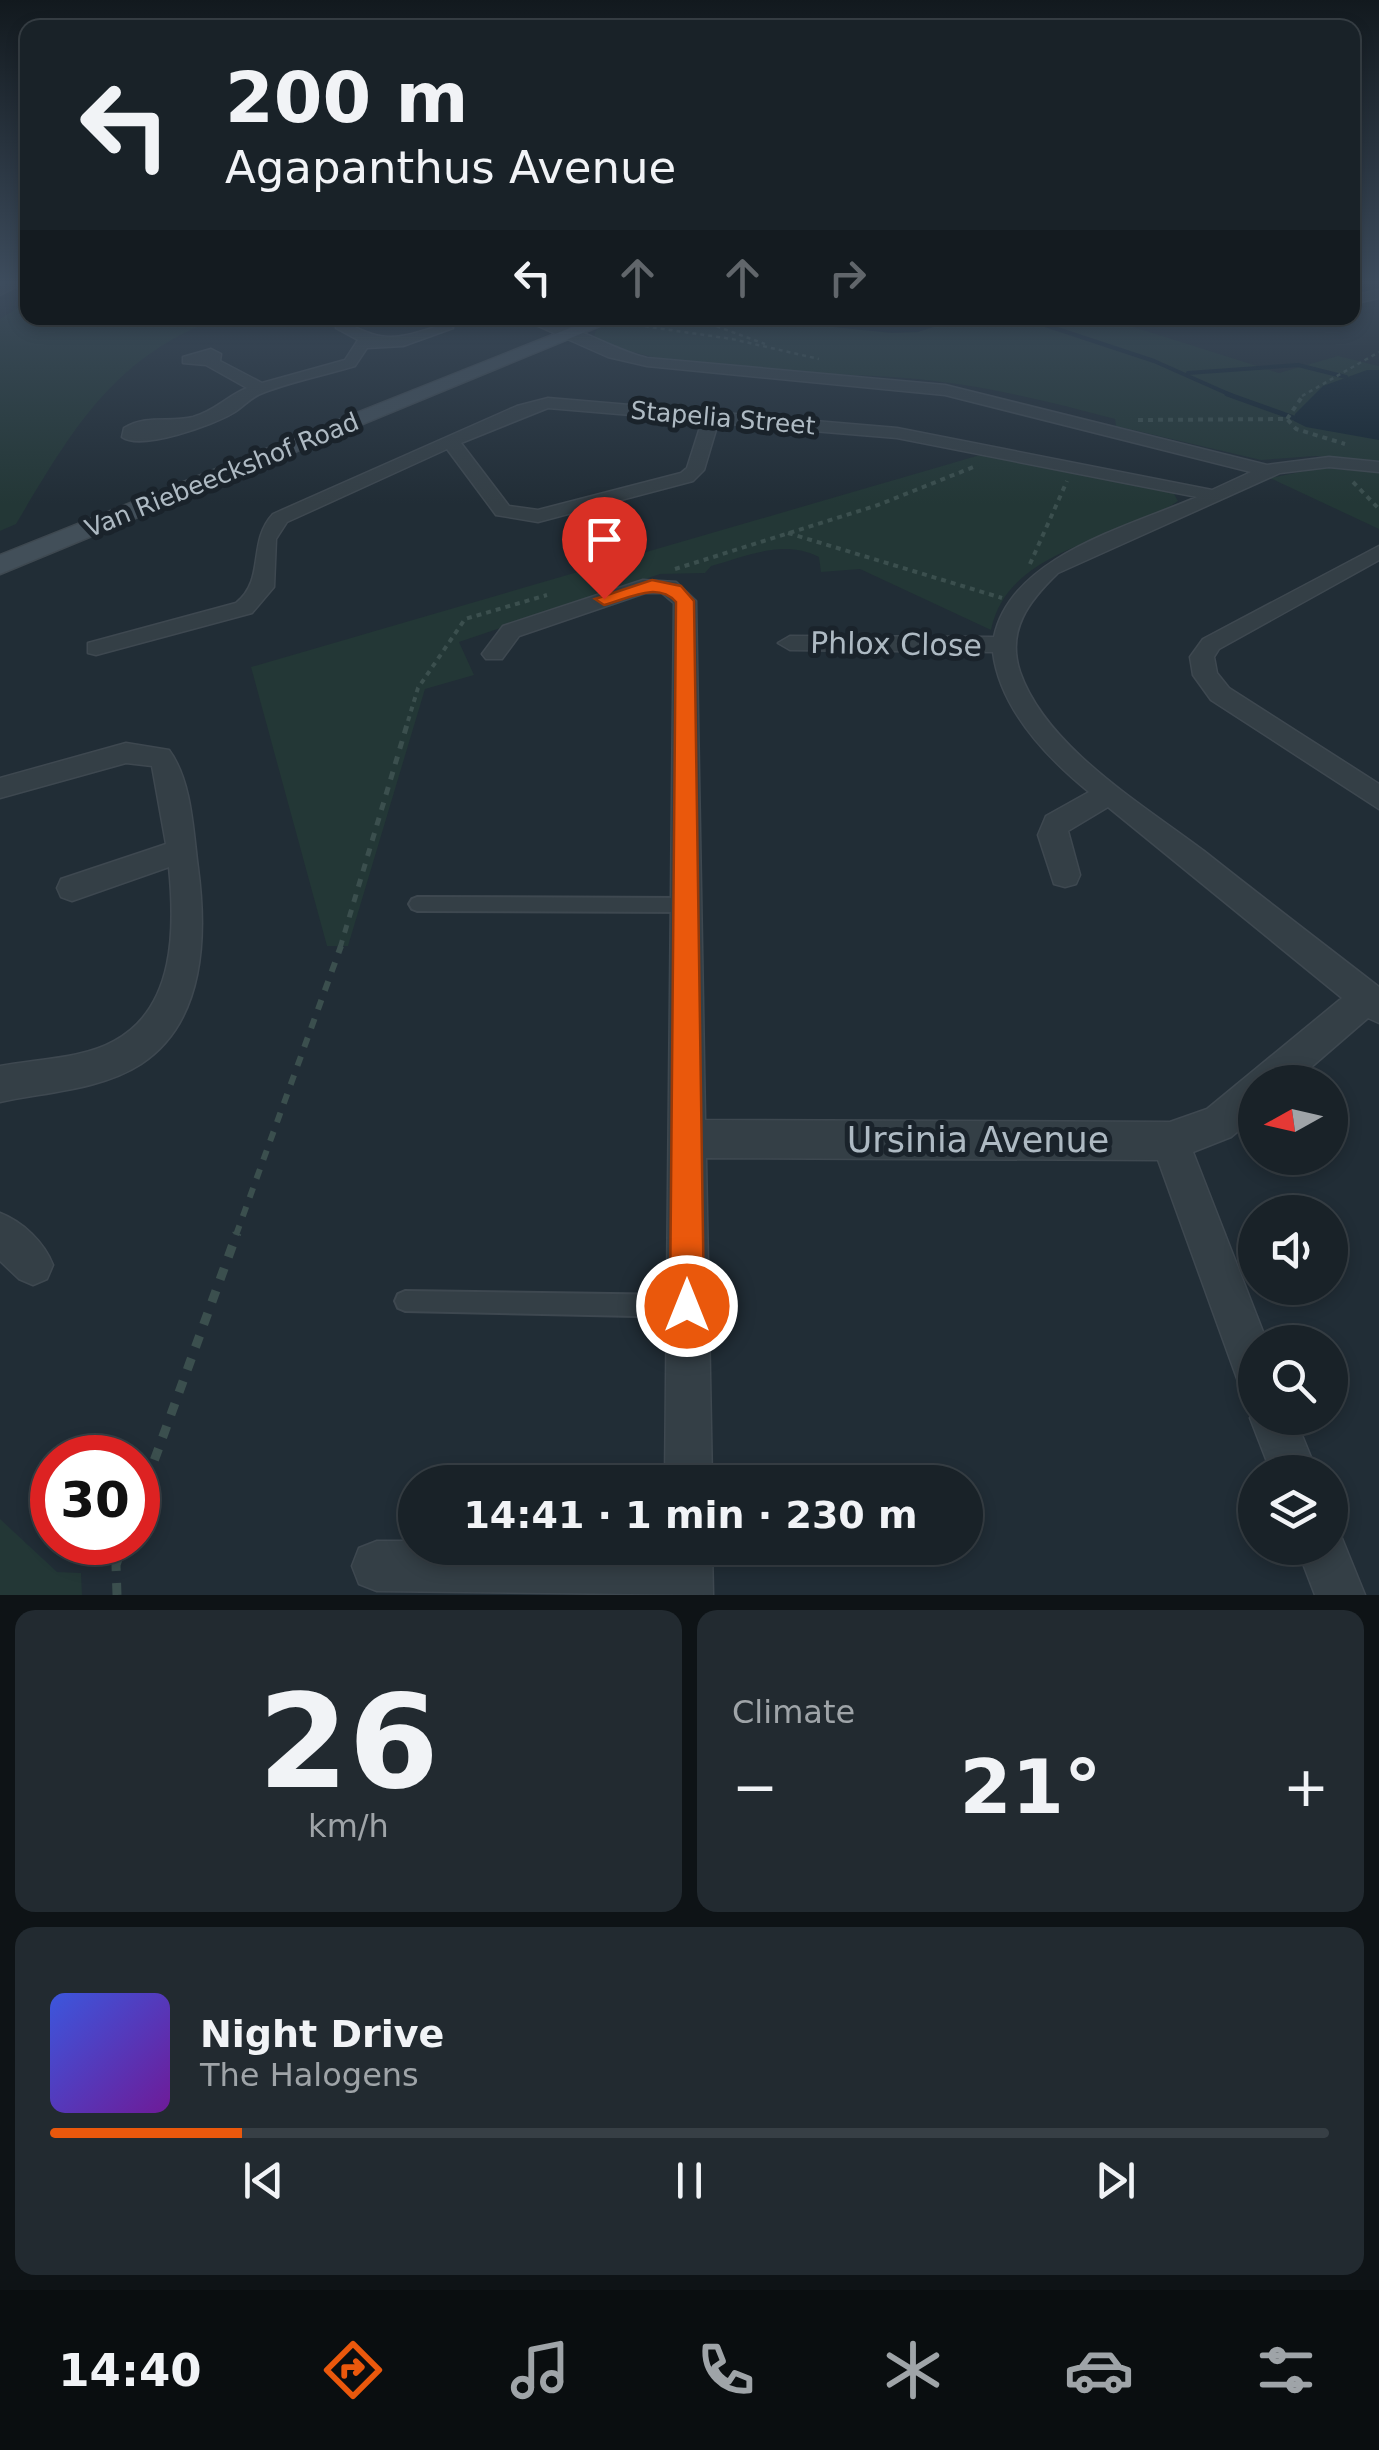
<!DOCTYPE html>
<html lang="en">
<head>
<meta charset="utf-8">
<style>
	:root { --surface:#192228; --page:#222a30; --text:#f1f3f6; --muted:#9fa4a8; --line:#373f45; --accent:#ea580c }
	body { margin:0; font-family:"DejaVu Sans",sans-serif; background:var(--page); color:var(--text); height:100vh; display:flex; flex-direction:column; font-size:38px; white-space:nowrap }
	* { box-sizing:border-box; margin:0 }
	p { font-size:32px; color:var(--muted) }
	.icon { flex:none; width:55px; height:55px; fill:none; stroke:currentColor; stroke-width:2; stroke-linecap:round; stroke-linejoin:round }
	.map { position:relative; height:1595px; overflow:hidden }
	.drawer { display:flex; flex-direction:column; gap:15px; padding:15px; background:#0e1316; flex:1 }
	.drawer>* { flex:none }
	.top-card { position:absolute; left:20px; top:20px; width:1340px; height:305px; border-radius:20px; box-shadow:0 5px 15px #0003,0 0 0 2px var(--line); background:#192228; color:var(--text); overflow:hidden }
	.needle { width:65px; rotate:262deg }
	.tools { position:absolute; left:1238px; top:1065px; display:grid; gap:20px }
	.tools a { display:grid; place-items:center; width:110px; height:110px; border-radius:50%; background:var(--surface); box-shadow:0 5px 15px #0003,0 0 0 2px var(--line); font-size:50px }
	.speed { position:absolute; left:30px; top:1435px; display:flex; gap:20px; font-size:50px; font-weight:700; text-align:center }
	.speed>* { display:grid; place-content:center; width:130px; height:130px; border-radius:50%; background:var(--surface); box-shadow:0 5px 15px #0003,0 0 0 2px var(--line); line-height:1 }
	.speed .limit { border:15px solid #d22; background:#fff; color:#111 }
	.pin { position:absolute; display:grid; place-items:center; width:85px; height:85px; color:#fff; margin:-102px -42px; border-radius:50% 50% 50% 0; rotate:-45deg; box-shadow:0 0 10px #0007 }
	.pin .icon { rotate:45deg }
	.me { position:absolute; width:110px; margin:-55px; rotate:0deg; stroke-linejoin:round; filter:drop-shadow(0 0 8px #0008) }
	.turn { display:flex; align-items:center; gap:35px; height:210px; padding:0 40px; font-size:45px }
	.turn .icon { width:130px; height:130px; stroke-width:2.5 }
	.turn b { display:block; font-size:70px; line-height:85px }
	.lanes { display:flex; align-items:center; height:95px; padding:0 40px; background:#0003; justify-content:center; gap:50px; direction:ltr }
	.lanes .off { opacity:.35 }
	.big { font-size:75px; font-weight:700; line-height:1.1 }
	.drawer .card { flex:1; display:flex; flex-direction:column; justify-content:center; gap:15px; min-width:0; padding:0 35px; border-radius:20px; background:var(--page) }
	.drawer .dial { align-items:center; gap:0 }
	.dial b { font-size:130px; line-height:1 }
	.song { display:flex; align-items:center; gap:30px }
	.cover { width:120px; height:120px; border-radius:15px; background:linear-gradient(135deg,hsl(230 70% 55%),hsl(280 70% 35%)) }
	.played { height:10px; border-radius:5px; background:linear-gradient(90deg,var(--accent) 15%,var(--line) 15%) }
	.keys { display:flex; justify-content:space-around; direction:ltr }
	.heat { display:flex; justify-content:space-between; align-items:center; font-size:55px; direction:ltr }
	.drawer .tiles { flex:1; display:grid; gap:15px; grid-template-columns:1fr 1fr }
	.card:last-child { grid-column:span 2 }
	.trip { position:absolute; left:398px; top:1465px; width:585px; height:100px; border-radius:50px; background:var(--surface); box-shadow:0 5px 15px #0003,0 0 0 2px var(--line); font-weight:700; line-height:100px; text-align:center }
	.tab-bar { display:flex; height:160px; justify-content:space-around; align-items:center; background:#0a0e10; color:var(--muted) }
	.tab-bar .icon { width:70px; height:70px }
	.tab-bar .active { color:var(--accent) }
	.tab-bar b { font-size:45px; color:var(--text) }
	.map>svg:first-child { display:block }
	.green { fill:#233736 }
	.water { fill:#152632 }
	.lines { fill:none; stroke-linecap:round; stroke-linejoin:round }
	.stream-far1 { stroke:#152632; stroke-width:4 }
	.stream { stroke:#152632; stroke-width:5 }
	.lane-casing { stroke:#3e4850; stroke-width:4 }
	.street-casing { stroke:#3e4850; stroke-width:3 }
	.secondary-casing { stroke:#3e4850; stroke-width:3 }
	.path-far4 { stroke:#3b4f4e; stroke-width:2.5; stroke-dasharray:4 4; stroke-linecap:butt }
	.path-far3 { stroke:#3b4f4e; stroke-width:4; stroke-dasharray:5 5; stroke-linecap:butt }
	.path-far2 { stroke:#3b4f4e; stroke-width:5; stroke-dasharray:8 8; stroke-linecap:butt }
	.path-far1 { stroke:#3b4f4e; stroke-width:6; stroke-dasharray:10 10; stroke-linecap:butt }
	.path { stroke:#3b4f4e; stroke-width:9; stroke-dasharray:12 12; stroke-linecap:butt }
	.lane { fill:#343f46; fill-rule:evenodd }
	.street { fill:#343f46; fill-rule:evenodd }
	.secondary { fill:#424f59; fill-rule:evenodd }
	.route { fill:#ea580c; stroke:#983908; stroke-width:2.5 }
	.labels { text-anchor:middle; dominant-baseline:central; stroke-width:10; stroke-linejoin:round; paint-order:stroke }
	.far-street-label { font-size:25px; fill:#aebac3; stroke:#1a232b }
	.street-label { font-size:30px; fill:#aebac3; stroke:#1a232b }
	.near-street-label { font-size:35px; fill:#aebac3; stroke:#1a232b }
</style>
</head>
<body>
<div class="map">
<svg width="1379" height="1595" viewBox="0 0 1379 1595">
	<rect width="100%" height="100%" fill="#212d36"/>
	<!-- green -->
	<g class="green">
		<path d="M27,302L28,318H220C113,356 71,432 16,524L0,531V319Z"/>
		<path d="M620,318H1105L1279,373L1338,356L1379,366V461L1315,456L1261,460L1116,426L1115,419C1044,400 978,384 905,378C802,370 690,377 593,339L597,328Z"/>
		<path d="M987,453L1173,492L1178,501C1118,542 1008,547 991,630L860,569L821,572L819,557C783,539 747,556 711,566L705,573L660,574L459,642L474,675L425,689L348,946H327L251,667Z"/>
		<path d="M1320,468L1379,472V529L1270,478Z"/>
		<path d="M0,1519L57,1572L81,1573L82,1595H0Z"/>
	</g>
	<!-- water -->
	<g class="water">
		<path d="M746,318H961L918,332L892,333Z"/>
		<path d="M1367,370H1379V440L1306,427L1294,421L1295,414L1323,386Z"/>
	</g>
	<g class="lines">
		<!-- stream-far1 -->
		<g class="stream-far1">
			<path d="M1024,318L1154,361L1233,396"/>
			<path d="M1188,373L1298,365L1346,377"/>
		</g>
		<!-- stream -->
		<path class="stream" d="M1227,394L1294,418"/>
		<defs>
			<g id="lane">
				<path d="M417,897L686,898L691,900L694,905L691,910L686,912L417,911L412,909L409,904L412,899Z"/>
				<path d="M405,1291L681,1295L688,1299L692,1306L688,1313L681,1317L405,1311L398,1308L395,1301L398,1294Z"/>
			</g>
			<g id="street">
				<path d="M11,281H27L0,295V286Z"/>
				<path d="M1379,290V298L1352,304V296Z"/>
				<path d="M337,318H351L349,324C390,346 402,336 446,324L453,328L403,346L367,348L355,366C325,375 294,381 265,392C250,397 245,406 233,413C213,425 141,451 122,437L124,428C148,414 168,423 193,417C215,411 227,396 247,388L206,365L183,363V357L211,349L221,354L220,361L262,383L345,360L358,340L336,328Z"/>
				<path d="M520,318C561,315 606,348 647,358L945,385L1267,465L1329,457L1379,462V472L1329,467L1280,473L1058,573C1029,601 1006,630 1020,672C1046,747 1143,805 1204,851C1262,897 1321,942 1379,987V1023L1368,1018L1294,1082H1255V1117L1231,1137L1193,1152L1267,1342H1255V1390L1239,1384L1158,1160L706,1158L712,1482H665L674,603L662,593H645L519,636L502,659H486L482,654L503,626L643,580L676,582L696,601L705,1120L1170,1122L1207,1109L1342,998L1108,807L1068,831L1080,875L1076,884L1065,887L1054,884L1038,835L1046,816L1089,792C1046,757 1000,709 993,652L790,650L778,643L790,636L994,637C1011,556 1128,527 1197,497L897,438L718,423L704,470L693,481L538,522L496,515L447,449L287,522L276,539L274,587L252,613L96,655L88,653V643L236,603C266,579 247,542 273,514L517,406L548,398L897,428L1212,490L1251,472L945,395L647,366L608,357ZM548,408L702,421L687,468L681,473L538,510L509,506L461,443Z"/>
				<path d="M1379,546V560L1219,649L1214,657L1217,673L1229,688L1379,784V809L1211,700L1193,675L1190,657L1203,639Z"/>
				<path d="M126,743L169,750C192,781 193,831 198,868C207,936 205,1022 141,1064C101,1090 45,1092 0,1102V1066C36,1059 82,1059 114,1041C176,1008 175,927 169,867L72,901L61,897L57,888L61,879L166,844L152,766L126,763L0,798V778Z"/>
				<path d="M0,1213C23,1222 44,1242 53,1265L47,1279L33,1285L19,1279L0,1261Z"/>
				<path d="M1255,1407V1418H1295L1317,1472H1271L1250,1418Z"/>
				<path d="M1330,1527L1339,1531L1365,1595H1315L1297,1548H1330Z"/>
				<path d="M377,1541H415V1548H712L713,1595L377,1591L359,1584L352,1566L359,1548Z"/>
			</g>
			<path id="secondary" d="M595,318H619L0,574V555Z"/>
		</defs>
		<!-- lane casing -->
		<use href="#lane" class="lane-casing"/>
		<!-- street casing -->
		<use href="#street" class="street-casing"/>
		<!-- secondary casing -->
		<use href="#secondary" class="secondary-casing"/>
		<!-- path-far4 -->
		<g class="path-far4">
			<path d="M694,318L765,344"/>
			<path d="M629,324L732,339L819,359"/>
			<path d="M1302,396L1379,352"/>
		</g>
		<!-- path-far3 -->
		<g class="path-far3">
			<path d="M1287,419L1304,394"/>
			<path d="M1138,420L1287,419L1296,429L1345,444"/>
			<path d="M1353,482L1379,509"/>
			<path d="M788,533L1002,598"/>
			<path d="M1030,564L1067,481"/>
			<path d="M675,569L878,505L976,466"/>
			<path d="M408,721L418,688L465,619L547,595"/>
		</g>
		<!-- path-far2 -->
		<path class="path-far2" d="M340,948L409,718"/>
		<!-- path-far1 -->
		<path class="path-far1" d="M236,1235L341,946"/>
		<!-- path -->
		<g class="path">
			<path d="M138,1505L237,1233"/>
			<path d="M117,1595L116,1565L124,1542"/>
		</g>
		<!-- lane -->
		<use href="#lane" class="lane"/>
		<!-- street -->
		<use href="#street" class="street"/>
		<!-- secondary -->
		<use href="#secondary" class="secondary"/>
	</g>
	<!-- sky -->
	<linearGradient id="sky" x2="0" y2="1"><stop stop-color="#12191e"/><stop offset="0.56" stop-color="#3d4c5d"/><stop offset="1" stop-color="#3d4c5d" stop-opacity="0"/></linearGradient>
	<rect width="1379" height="504" fill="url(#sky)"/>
	<!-- route -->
	<path class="route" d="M652,580L681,586L694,601L704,1306L699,1318L687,1323L675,1318L670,1306L676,602C657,581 628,599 604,605L595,599Z"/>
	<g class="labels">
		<!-- far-street labels -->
		<g class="far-street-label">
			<text transform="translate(723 418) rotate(5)">Stapelia Street</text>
			<text transform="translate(222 475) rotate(-22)">Van Riebeeckshof Road</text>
		</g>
		<!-- street labels -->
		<g class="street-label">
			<text transform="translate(896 644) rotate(1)">Phlox Close</text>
		</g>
		<!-- near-street labels -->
		<g class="near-street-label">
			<text x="978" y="1140">Ursinia Avenue</text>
		</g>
	</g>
</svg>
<div class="tools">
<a><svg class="needle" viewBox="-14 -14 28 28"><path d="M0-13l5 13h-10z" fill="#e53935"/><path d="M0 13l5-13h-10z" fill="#9fa4a8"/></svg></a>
<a><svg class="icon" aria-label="sound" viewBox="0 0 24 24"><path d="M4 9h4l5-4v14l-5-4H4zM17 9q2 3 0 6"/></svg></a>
<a><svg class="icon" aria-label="search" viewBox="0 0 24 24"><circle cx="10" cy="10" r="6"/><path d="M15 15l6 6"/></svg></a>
<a><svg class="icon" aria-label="layers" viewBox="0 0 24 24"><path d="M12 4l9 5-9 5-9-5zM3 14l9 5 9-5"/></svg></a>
</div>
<div class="speed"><div class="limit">30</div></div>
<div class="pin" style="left:604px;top:599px;background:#d93025"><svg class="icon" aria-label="arrive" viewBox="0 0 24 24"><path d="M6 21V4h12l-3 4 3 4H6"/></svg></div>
<svg class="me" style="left:687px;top:1306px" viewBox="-20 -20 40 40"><circle r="17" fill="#ea580c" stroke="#fff" stroke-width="3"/><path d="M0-11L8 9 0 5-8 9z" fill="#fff"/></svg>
<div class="trip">14:41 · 1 min · 230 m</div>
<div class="top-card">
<div class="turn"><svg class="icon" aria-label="left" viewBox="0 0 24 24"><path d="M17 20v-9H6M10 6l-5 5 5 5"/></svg><div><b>200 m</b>Agapanthus Avenue</div></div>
<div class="lanes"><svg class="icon" aria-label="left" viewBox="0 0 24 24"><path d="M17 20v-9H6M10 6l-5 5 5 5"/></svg><svg class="icon off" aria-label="ahead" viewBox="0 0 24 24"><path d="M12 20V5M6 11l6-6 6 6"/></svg><svg class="icon off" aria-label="ahead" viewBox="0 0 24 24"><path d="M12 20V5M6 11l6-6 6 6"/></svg><svg class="icon off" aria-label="right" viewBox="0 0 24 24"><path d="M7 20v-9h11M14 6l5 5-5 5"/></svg></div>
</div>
</div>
<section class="drawer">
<div class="tiles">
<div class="card dial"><b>26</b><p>km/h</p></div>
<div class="card"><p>Climate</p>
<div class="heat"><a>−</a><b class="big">21°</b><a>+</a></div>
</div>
<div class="card">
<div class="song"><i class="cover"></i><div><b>Night Drive</b><p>The Halogens</p></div></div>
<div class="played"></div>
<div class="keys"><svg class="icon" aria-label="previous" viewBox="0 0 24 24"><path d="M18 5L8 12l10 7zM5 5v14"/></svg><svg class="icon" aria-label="pause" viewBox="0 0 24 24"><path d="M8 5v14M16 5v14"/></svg><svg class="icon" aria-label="next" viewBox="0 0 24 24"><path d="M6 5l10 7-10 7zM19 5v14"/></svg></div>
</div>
</div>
</section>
<nav class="tab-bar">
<b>14:40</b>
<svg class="icon active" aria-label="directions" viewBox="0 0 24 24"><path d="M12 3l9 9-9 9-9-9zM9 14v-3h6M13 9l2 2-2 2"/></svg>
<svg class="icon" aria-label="music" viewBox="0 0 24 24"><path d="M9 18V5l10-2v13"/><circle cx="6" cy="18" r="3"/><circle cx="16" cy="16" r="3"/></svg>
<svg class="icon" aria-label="phone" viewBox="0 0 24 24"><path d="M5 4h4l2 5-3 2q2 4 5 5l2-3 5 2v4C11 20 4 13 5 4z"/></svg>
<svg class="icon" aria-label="climate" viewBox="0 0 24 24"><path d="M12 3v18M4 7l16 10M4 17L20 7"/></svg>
<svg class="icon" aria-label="car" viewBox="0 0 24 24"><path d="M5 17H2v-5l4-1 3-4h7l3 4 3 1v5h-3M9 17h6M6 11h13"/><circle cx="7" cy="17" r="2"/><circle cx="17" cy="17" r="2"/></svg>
<svg class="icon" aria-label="filters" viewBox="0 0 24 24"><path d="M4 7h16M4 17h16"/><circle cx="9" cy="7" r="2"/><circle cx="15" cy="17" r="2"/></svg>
</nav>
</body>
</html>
